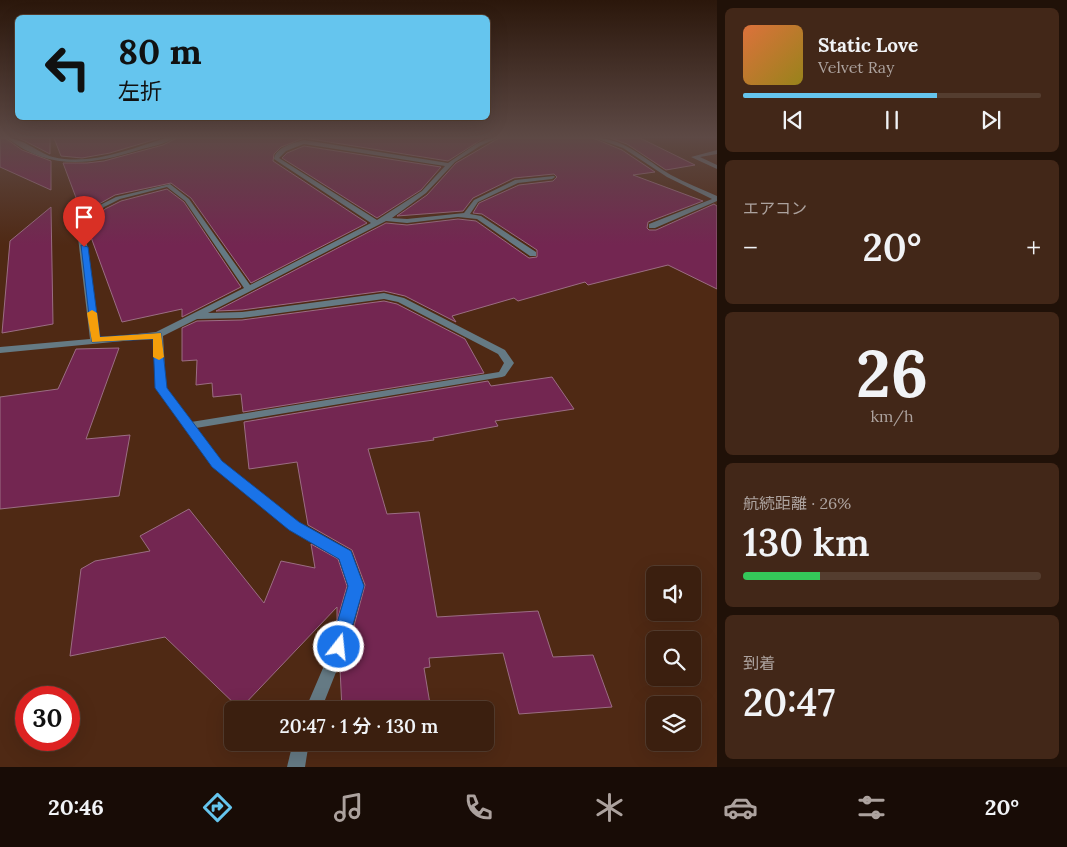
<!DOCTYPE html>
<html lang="ja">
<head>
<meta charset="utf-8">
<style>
	:root { --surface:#3b1f0f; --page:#422718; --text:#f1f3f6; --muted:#aca29e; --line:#543d2f; --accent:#65c5ee }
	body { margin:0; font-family:Lora,"Noto Sans JP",serif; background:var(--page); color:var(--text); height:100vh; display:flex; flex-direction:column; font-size:19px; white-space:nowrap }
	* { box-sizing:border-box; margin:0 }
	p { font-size:16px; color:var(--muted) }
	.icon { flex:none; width:28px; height:28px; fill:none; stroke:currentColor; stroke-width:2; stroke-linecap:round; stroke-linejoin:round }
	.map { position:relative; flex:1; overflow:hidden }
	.drawer { display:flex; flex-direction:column; gap:8px; padding:8px; background:#201108; width:350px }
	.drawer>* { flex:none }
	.hud { position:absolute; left:15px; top:15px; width:475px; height:105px; border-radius:8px; box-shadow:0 5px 20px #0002,0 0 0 1px var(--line); background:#65c5ee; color:#111; overflow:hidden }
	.controls { position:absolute; left:646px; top:566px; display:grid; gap:10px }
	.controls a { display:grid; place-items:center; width:55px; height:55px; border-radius:8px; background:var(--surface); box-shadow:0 5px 20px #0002,0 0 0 1px var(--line); font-size:25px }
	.speed { position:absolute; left:15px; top:686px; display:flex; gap:10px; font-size:25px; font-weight:700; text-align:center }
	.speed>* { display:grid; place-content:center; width:65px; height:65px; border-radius:50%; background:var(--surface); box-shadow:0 5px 20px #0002,0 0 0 1px var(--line); line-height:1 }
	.speed .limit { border:8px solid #d22; background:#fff; color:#111 }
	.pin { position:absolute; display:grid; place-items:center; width:42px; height:42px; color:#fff; margin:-51px -21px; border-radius:50% 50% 50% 0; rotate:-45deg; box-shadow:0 0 5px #0007 }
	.pin .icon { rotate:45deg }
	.me { position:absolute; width:55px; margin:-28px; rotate:16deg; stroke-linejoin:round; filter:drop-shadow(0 0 4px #0008) }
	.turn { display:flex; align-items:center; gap:18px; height:105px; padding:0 20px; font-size:22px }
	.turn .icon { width:65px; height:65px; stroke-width:2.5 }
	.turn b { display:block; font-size:35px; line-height:42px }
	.big { font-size:38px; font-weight:600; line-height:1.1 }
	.drawer .card { flex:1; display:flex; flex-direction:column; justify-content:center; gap:8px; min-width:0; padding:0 18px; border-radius:8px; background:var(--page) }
	.drawer .dial { align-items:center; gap:0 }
	.dial b { font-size:65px; line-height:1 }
	.song { display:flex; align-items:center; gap:15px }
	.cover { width:60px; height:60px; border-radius:8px; background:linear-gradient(135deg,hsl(20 70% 55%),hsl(50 70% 35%)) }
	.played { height:5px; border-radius:2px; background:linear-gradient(90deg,var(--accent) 65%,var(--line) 65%) }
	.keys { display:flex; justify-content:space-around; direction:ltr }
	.heat { display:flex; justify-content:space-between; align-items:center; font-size:28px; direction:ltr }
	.charge { height:8px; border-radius:4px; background:linear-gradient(90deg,#34c759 26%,var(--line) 0) }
	.trip { position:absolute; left:224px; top:701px; width:270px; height:50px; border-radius:8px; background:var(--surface); box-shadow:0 5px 20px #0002,0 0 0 1px var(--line); font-weight:600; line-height:50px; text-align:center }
	.menu { display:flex; height:80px; justify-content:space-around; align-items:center; background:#180c06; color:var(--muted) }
	.menu .icon { width:35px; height:35px }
	.menu .current { color:var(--accent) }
	.menu b { font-size:22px; color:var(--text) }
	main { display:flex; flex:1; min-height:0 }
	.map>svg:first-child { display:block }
	.building { fill:#732651; stroke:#9b6d83 }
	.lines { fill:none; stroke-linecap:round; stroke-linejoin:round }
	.minor { fill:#657a84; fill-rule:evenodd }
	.route { fill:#1a73e8; stroke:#114b97 }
	.slow { fill:#f59e0b }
</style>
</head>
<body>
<main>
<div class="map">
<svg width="717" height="767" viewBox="0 0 717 767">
	<rect width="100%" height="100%" fill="#4f2914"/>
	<!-- building -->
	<g class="building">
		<path d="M0,138H5L22,150L51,161V190L0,167Z"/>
		<path d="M18,138H50V154L25,141Z"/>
		<path d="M54,138H160L110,153L82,158L61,156Z"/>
		<path d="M177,138H484L448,161L304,138L281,147L274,154L273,161L367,223L251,283L191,198L171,183L115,195L99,204L84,219L63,163H87L104,161L163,145Z"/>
		<path d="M499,138H593L622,150L655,172L633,175L703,201L648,222L647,228L649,230H656L714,204L717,206V289L668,265L588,285L585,282L518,301L514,298L452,316L456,322L405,296L384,291L242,310L216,311L386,223L407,225L458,219L476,221L529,258L537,257V250L482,214L473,213L479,203L519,185L553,181L557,177L554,174L514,178L473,198L463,211L397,216L427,195L456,163Z"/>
		<path d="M610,138H640L695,165L666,170L627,144Z"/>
		<path d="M304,146L441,167L421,190L377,218L282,158L287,153Z"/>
		<path d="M167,189L184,202L241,287L182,317V309L122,322L88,229L105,209L121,201Z"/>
		<path d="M51,207L53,324L2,333L10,241Z"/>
		<path d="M384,301L397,304L465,339L484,373L243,412L241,394L213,397L212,383L196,385L197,360L182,361V328L197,321L242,320Z"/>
		<path d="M119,348L86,439L130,435L119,496L0,509V397L58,389L76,349Z"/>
		<path d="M552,377L574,409L495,421L498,426L433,438L434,440L368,449L387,514L419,512L437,617L538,611L553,657L593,655L612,707L519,714L503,653L429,658L430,667L424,668L431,710H342L340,668L348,648L365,585L352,550L308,525L297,462L249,469L244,422L488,381L491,386Z"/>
		<path d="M189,509L264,603L281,561L315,568L311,544L338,559L347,586L337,621V607L240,709L165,637L70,656L81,569L95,561L150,551L140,536Z"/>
	</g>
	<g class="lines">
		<!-- minor -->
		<g class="minor">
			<path d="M7,138C23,138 38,153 53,157C91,166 130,149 166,138H175C165,144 150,147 139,150C91,165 49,171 7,138Z"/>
			<path d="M489,138H497L480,146L455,162L426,193L392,218L407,219L464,213L474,200L515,180L554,176L555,177L552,179L518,183L478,202L470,214L481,216L536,252V256H530L477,219L458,217L407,223L386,221L208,313L242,312L384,293L404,298L505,350L514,363L505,376L502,377L196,428L221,461L298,522L350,551L352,555L363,586L346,647L321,710H305L332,647L349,586L340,558L290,530L213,467L156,389L154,338L0,353V347L90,339L77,229L100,205L116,197L170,184L189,199L250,285L371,223L274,159C276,147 293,143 304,140L448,163L476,144ZM304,144L445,166L422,191L377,220L279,158L286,151ZM167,187L185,201L244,288L156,332L99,338L85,229L104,207L120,199ZM384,299L398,302L498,354L504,363L499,372L191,422L166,389L163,336L197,319L242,318Z"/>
			<path d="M595,138C625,138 647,161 671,175C686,183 702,189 717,196V201L655,228H649V224L712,199L667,177L623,148Z"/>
			<path d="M717,150V154L700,157L717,165V169L691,157Z"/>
			<path d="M293,742H309L305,767H287Z"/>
		</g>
	</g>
	<!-- sky -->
	<linearGradient id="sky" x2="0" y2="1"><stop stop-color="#2b170b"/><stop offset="0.56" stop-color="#5d4945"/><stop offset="1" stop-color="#5d4945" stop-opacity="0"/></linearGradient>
	<rect width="717" height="245" fill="url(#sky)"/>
	<!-- route -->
	<path class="route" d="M81,245L88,247L100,337L161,333L167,388L222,461L299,522L351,551L364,586L345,652L339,655L333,652L330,647L348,586L339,559L289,530L212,467L155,388L153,339L92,342Z"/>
	<!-- slow -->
	<path class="slow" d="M92,310L97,313L100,337L161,333L164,357L159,360L153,357V339L92,342L87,313Z"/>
</svg>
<div class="controls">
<a><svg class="icon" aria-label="sound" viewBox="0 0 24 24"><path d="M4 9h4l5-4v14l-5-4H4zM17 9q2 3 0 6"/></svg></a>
<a><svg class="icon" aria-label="search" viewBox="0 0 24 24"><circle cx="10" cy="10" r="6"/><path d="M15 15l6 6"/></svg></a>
<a><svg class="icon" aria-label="layers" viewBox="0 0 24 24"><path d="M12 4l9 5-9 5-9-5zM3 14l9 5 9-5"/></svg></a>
</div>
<div class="speed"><div class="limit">30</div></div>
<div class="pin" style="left:84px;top:247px;background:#d93025"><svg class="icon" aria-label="arrive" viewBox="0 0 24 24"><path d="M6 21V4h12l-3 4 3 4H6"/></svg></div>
<svg class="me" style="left:339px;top:647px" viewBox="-20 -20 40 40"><circle r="17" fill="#1a73e8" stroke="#fff" stroke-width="3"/><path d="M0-11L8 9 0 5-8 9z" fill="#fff"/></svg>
<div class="trip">20:47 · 1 分 · 130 m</div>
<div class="hud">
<div class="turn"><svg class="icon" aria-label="left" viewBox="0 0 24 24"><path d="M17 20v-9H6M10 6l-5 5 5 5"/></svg><div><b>80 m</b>左折</div></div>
</div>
</div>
<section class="drawer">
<div class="card">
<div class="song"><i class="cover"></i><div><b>Static Love</b><p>Velvet Ray</p></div></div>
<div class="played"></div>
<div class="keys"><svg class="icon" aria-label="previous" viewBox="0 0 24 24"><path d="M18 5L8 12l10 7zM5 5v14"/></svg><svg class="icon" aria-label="pause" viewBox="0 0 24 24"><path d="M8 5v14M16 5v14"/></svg><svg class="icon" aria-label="next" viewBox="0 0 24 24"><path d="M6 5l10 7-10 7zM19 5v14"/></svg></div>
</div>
<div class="card"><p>エアコン</p>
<div class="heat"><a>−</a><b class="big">20°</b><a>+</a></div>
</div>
<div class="card dial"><b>26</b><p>km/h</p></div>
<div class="card"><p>航続距離 · 26%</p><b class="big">130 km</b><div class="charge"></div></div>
<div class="card"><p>到着</p><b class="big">20:47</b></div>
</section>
</main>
<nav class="menu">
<b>20:46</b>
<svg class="icon current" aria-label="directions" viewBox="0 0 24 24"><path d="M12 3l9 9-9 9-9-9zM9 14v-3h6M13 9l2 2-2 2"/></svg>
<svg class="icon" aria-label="music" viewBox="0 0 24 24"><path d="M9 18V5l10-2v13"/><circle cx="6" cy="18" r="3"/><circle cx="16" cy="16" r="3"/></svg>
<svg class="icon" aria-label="phone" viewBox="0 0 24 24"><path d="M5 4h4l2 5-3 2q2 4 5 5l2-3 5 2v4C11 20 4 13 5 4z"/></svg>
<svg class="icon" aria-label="climate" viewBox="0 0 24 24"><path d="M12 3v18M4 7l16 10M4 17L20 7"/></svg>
<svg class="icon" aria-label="car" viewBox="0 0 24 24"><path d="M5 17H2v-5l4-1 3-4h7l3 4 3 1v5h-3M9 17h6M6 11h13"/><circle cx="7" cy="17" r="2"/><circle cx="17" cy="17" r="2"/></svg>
<svg class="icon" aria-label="filters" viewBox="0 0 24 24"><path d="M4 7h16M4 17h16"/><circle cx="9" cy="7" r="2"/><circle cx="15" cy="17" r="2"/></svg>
<b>20°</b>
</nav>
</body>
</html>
